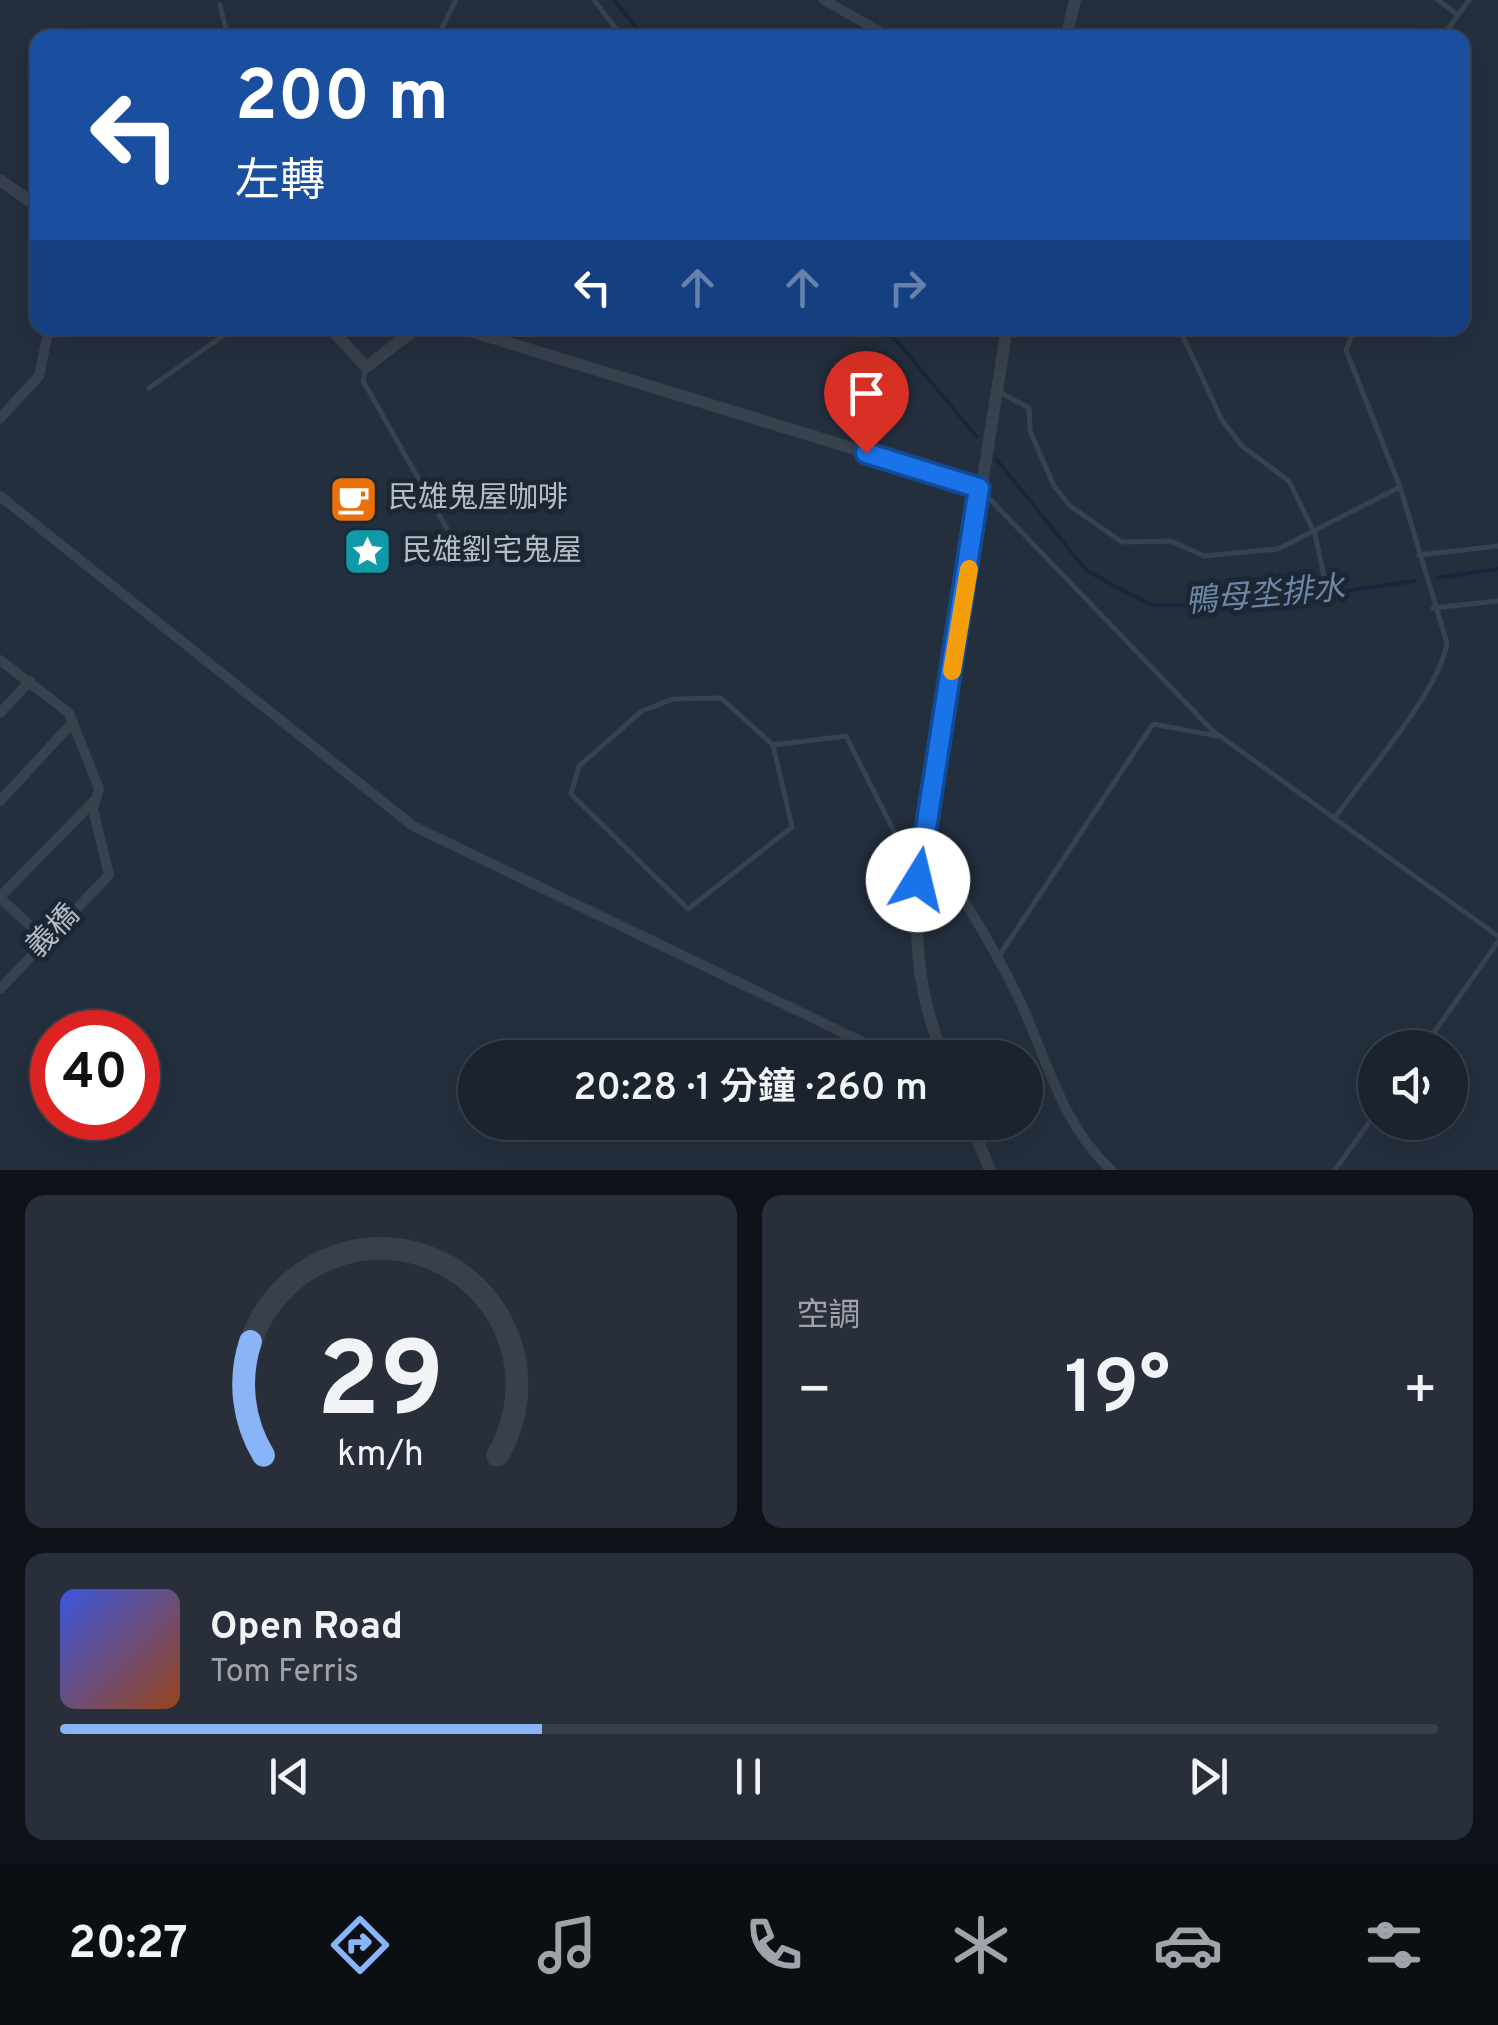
<!DOCTYPE html>
<html lang="zh-TW">
<head>
<meta charset="utf-8">
<style>
	:root { --surface:#1b232e; --page:#282f3a; --text:#f1f3f6; --muted:#a0a4aa; --line:#39404a; --accent:#8ab4f8 }
	body { margin:0; font-family:Overpass,"Noto Sans TC",sans-serif; background:var(--page); color:var(--text); height:100vh; display:flex; flex-direction:column; font-size:38px; white-space:nowrap }
	* { box-sizing:border-box; margin:0 }
	p { font-size:32px; color:var(--muted) }
	.icon { flex:none; width:55px; height:55px; fill:none; stroke:currentColor; stroke-width:2; stroke-linecap:round; stroke-linejoin:round }
	.map { position:relative; height:1170px; overflow:hidden }
	.side { display:flex; flex-direction:column; gap:25px; padding:25px; background:#0f1319; flex:1 }
	.side>* { flex:none }
	.top-card { position:absolute; left:30px; top:30px; width:1440px; height:305px; border-radius:20px; box-shadow:0 10px 40px #0002,0 0 0 2px var(--line); background:#1a4fa0; color:#fff; overflow:hidden }
	.fabs { position:absolute; left:1358px; top:1030px; display:grid; gap:20px }
	.fabs a { display:grid; place-items:center; width:110px; height:110px; border-radius:50%; background:var(--surface); box-shadow:0 10px 40px #0002,0 0 0 2px var(--line); font-size:50px }
	.speed { position:absolute; left:30px; top:1010px; display:flex; gap:20px; font-size:50px; font-weight:700; text-align:center }
	.speed>* { display:grid; place-content:center; width:130px; height:130px; border-radius:50%; background:var(--surface); box-shadow:0 10px 40px #0002,0 0 0 2px var(--line); line-height:1 }
	.speed .limit { border:15px solid #d22; background:#fff; color:#111 }
	.pin { position:absolute; display:grid; place-items:center; width:85px; height:85px; color:#fff; margin:-102px -42px; border-radius:50% 50% 50% 0; rotate:-45deg; box-shadow:0 0 10px #0007 }
	.pin .icon { rotate:45deg }
	.me { position:absolute; width:110px; margin:-55px; rotate:9deg; stroke-linejoin:round; filter:drop-shadow(0 0 8px #0008) }
	.turn { display:flex; align-items:center; gap:35px; height:210px; padding:0 40px; font-size:45px }
	.turn .icon { width:130px; height:130px; stroke-width:2.5 }
	.turn b { display:block; font-size:70px; line-height:85px }
	.lanes { display:flex; align-items:center; height:95px; padding:0 40px; background:#0003; justify-content:center; gap:50px; direction:ltr }
	.lanes .off { opacity:.35 }
	.big { font-size:75px; font-weight:600; line-height:1.1 }
	.side .card { flex:1; display:flex; flex-direction:column; justify-content:center; gap:15px; min-width:0; padding:0 35px; border-radius:20px; background:var(--page) }
	.side .dial { align-items:center; gap:0 }
	.dial svg { height:260px; overflow:visible; fill:none; stroke:var(--line); stroke-width:7; stroke-linecap:round; text-anchor:middle }
	.dial text { fill:var(--text); stroke:none }
	.song { display:flex; align-items:center; gap:30px }
	.cover { width:120px; height:120px; border-radius:15px; background:linear-gradient(135deg,hsl(230 70% 55%),hsl(20 70% 35%)) }
	.played { height:10px; border-radius:5px; background:linear-gradient(90deg,var(--accent) 35%,var(--line) 35%) }
	.keys { display:flex; justify-content:space-around; direction:ltr }
	.heat { display:flex; justify-content:space-between; align-items:center; font-size:55px; direction:ltr }
	.side .tiles { flex:1; display:grid; gap:25px; grid-template-columns:1fr 1fr }
	.card:last-child { grid-column:span 2 }
	.trip { position:absolute; left:458px; top:1040px; width:585px; height:100px; border-radius:50px; background:var(--surface); box-shadow:0 10px 40px #0002,0 0 0 2px var(--line); font-weight:600; line-height:100px; text-align:center }
	.tabs { display:flex; height:160px; justify-content:space-around; align-items:center; background:#0b0e12; color:var(--muted) }
	.tabs .icon { width:70px; height:70px }
	.tabs .on { color:var(--accent) }
	.tabs b { font-size:45px; color:var(--text) }
	.map>svg:first-child { display:block }
	.lines { fill:none; stroke-linecap:round; stroke-linejoin:round }
	.stream { stroke:#17263c; stroke-width:4 }
	.service { stroke:#38414e; stroke-width:5 }
	.minor { stroke:#38414e; stroke-width:10 }
	.tertiary { stroke:#38414e; stroke-width:12 }
	.route-casing { stroke:#114b97; stroke-width:25 }
	.route { stroke:#1a73e8; stroke-width:18 }
	.slow { stroke:#f59e0b; stroke-width:18 }
	.labels { text-anchor:middle; dominant-baseline:central; stroke-width:10; stroke-linejoin:round; paint-order:stroke }
	.poi-label { font-size:30px; fill:#b4bcc9; stroke:#1d2633; text-anchor:start }
	.street-label { font-size:30px; fill:#b4bcc9; stroke:#1d2633 }
	.water-label { font-size:32px; font-style:italic; fill:#6d86a8; stroke:#1d2633 }
</style>
</head>
<body>
<div class="map">
<svg width="1498" height="1170" viewBox="0 0 1498 1170">
	<rect width="100%" height="100%" fill="#242f3e"/>
	<g class="lines">
		<!-- stream -->
		<g class="stream">
			<path d="M614,0L645,38"/>
			<path d="M886,328L977,437"/>
			<path d="M996,459L1087,571L1151,605H1247L1415,581"/>
			<path d="M1437,578L1498,569"/>
		</g>
		<!-- service -->
		<g class="service">
			<path d="M594,0L623,38"/>
			<path d="M1438,0L1458,15"/>
			<path d="M220,5L228,38"/>
			<path d="M437,38L456,0"/>
			<path d="M1441,38L1469,0"/>
			<path d="M1179,328L1222,420L1242,446L1289,481L1315,534L1325,581"/>
			<path d="M366,367L363,381L458,548"/>
			<path d="M149,388L234,328"/>
			<path d="M1001,393L1029,408L1030,431L1054,486L1070,506L1122,542L1171,541L1204,556L1278,549L1400,487"/>
			<path d="M984,493L1213,731L1498,936"/>
			<path d="M1419,555L1498,546"/>
			<path d="M1433,608L1498,601"/>
			<path d="M773,745L721,698L673,699L642,711L579,766L571,794L688,909L792,827L773,745L846,736L915,873"/>
			<path d="M1334,819C1364,776 1440,691 1447,643L1400,487L1346,350L1355,328"/>
			<path d="M999,956L1153,724L1217,736"/>
			<path d="M1423,1048L1498,942"/>
			<path d="M1335,1170L1375,1114"/>
		</g>
		<!-- minor -->
		<g class="minor">
			<path d="M824,0L891,38"/>
			<path d="M0,418L39,376L49,328"/>
			<path d="M0,496L413,826L896,1058"/>
			<path d="M0,660L69,713L99,789L93,809L109,875L0,989"/>
			<path d="M0,713L30,681"/>
			<path d="M0,801L73,722"/>
			<path d="M925,837C957,890 991,941 1018,997C1047,1058 1060,1122 1111,1170"/>
			<path d="M0,897L94,801"/>
			<path d="M0,898L46,940"/>
		</g>
		<!-- tertiary -->
		<g class="tertiary">
			<path d="M1066,38L1075,0"/>
			<path d="M0,180L38,207"/>
			<path d="M330,328L366,367L417,328"/>
			<path d="M460,328L979,487"/>
			<path d="M944,1058C920,1000 915,952 917,890L1007,328"/>
			<path d="M970,1122L990,1170"/>
		</g>
	</g>
	<g class="lines">
		<defs>
			<path id="route" d="M866,453L979,488L918,880"/>
		</defs>
		<!-- route casing -->
		<use href="#route" class="route-casing"/>
		<!-- route -->
		<use href="#route" class="route"/>
		<!-- slow -->
		<path class="slow" d="M952,671L969,569"/>
	</g>
	<!-- icons -->
	<defs>
		<symbol id="cafe-square" viewBox="-11 -11 22 22"><rect x="-9" y="-9" width="18" height="18" rx="4" fill="#e8710a" stroke="#1d2633"/><path d="M-5.5-4.5H6V0H3Q3 3.5 0 3.5H-2.5Q-5.5 3.5-5.5 0ZM3-3.2v2h1.7v-2ZM-6 4.5H4V6H-6Z" fill="#fff"/></symbol>
		<symbol id="sight-square" viewBox="-11 -11 22 22"><rect x="-9" y="-9" width="18" height="18" rx="4" fill="#0f9aa8" stroke="#1d2633"/><path d="M0-6L1.8-2.2L6-1.7L2.9 1.2L3.7 5.4L0 3.3L-3.7 5.4L-2.9 1.2L-6-1.7L-1.8-2.2Z" fill="#fff"/></symbol>
	</defs>
	<g fill-rule="evenodd">
		<use href="#cafe-square" x="326" y="472" width="55" height="55"/>
		<use href="#sight-square" x="340" y="524" width="55" height="55"/>
	</g>
	<g class="labels">
		<!-- poi labels -->
		<g class="poi-label">
			<text x="388" y="499">民雄鬼屋咖啡</text>
			<text x="402" y="552">民雄劉宅鬼屋</text>
		</g>
		<!-- street labels -->
		<g class="street-label">
			<text transform="translate(54 932) rotate(-46)">義橋</text>
		</g>
		<!-- water labels -->
		<g class="water-label">
			<text transform="translate(1265 597) rotate(-5)">鴨母坔排水</text>
		</g>
	</g>
</svg>
<div class="fabs">
<a><svg class="icon" aria-label="sound" viewBox="0 0 24 24"><path d="M4 9h4l5-4v14l-5-4H4zM17 9q2 3 0 6"/></svg></a>
</div>
<div class="speed"><div class="limit">40</div></div>
<div class="pin" style="left:866px;top:453px;background:#d93025"><svg class="icon" aria-label="arrive" viewBox="0 0 24 24"><path d="M6 21V4h12l-3 4 3 4H6"/></svg></div>
<svg class="me" style="left:918px;top:880px" viewBox="-20 -20 40 40"><circle r="19" fill="#fff"/><path d="M0-13L10 11 0 6-10 11z" fill="#1a73e8"/></svg>
<div class="trip">20:28 · 1 分鐘 · 260 m</div>
<div class="top-card">
<div class="turn"><svg class="icon" aria-label="left" viewBox="0 0 24 24"><path d="M17 20v-9H6M10 6l-5 5 5 5"/></svg><div><b>200 m</b>左轉</div></div>
<div class="lanes"><svg class="icon" aria-label="left" viewBox="0 0 24 24"><path d="M17 20v-9H6M10 6l-5 5 5 5"/></svg><svg class="icon off" aria-label="ahead" viewBox="0 0 24 24"><path d="M12 20V5M6 11l6-6 6 6"/></svg><svg class="icon off" aria-label="ahead" viewBox="0 0 24 24"><path d="M12 20V5M6 11l6-6 6 6"/></svg><svg class="icon off" aria-label="right" viewBox="0 0 24 24"><path d="M7 20v-9h11M14 6l5 5-5 5"/></svg></div>
</div>
</div>
<section class="side">
<div class="tiles">
<div class="card dial"><svg viewBox="0 0 100 80">
<path d="M14 69A42 42 0 1 1 86 69"/>
<path d="M14 69A42 42 0 0 1 10 34" stroke="#8ab4f8"/>
<text x="50" y="56" font-size="32" font-weight="700">29</text>
<text x="50" y="72" font-size="11">km/h</text>
</svg></div>
<div class="card"><p>空調</p>
<div class="heat"><a>−</a><b class="big">19°</b><a>+</a></div>
</div>
<div class="card">
<div class="song"><i class="cover"></i><div><b>Open Road</b><p>Tom Ferris</p></div></div>
<div class="played"></div>
<div class="keys"><svg class="icon" aria-label="previous" viewBox="0 0 24 24"><path d="M18 5L8 12l10 7zM5 5v14"/></svg><svg class="icon" aria-label="pause" viewBox="0 0 24 24"><path d="M8 5v14M16 5v14"/></svg><svg class="icon" aria-label="next" viewBox="0 0 24 24"><path d="M6 5l10 7-10 7zM19 5v14"/></svg></div>
</div>
</div>
</section>
<nav class="tabs">
<b>20:27</b>
<svg class="icon on" aria-label="directions" viewBox="0 0 24 24"><path d="M12 3l9 9-9 9-9-9zM9 14v-3h6M13 9l2 2-2 2"/></svg>
<svg class="icon" aria-label="music" viewBox="0 0 24 24"><path d="M9 18V5l10-2v13"/><circle cx="6" cy="18" r="3"/><circle cx="16" cy="16" r="3"/></svg>
<svg class="icon" aria-label="phone" viewBox="0 0 24 24"><path d="M5 4h4l2 5-3 2q2 4 5 5l2-3 5 2v4C11 20 4 13 5 4z"/></svg>
<svg class="icon" aria-label="climate" viewBox="0 0 24 24"><path d="M12 3v18M4 7l16 10M4 17L20 7"/></svg>
<svg class="icon" aria-label="car" viewBox="0 0 24 24"><path d="M5 17H2v-5l4-1 3-4h7l3 4 3 1v5h-3M9 17h6M6 11h13"/><circle cx="7" cy="17" r="2"/><circle cx="17" cy="17" r="2"/></svg>
<svg class="icon" aria-label="filters" viewBox="0 0 24 24"><path d="M4 7h16M4 17h16"/><circle cx="9" cy="7" r="2"/><circle cx="15" cy="17" r="2"/></svg>
</nav>
</body>
</html>
